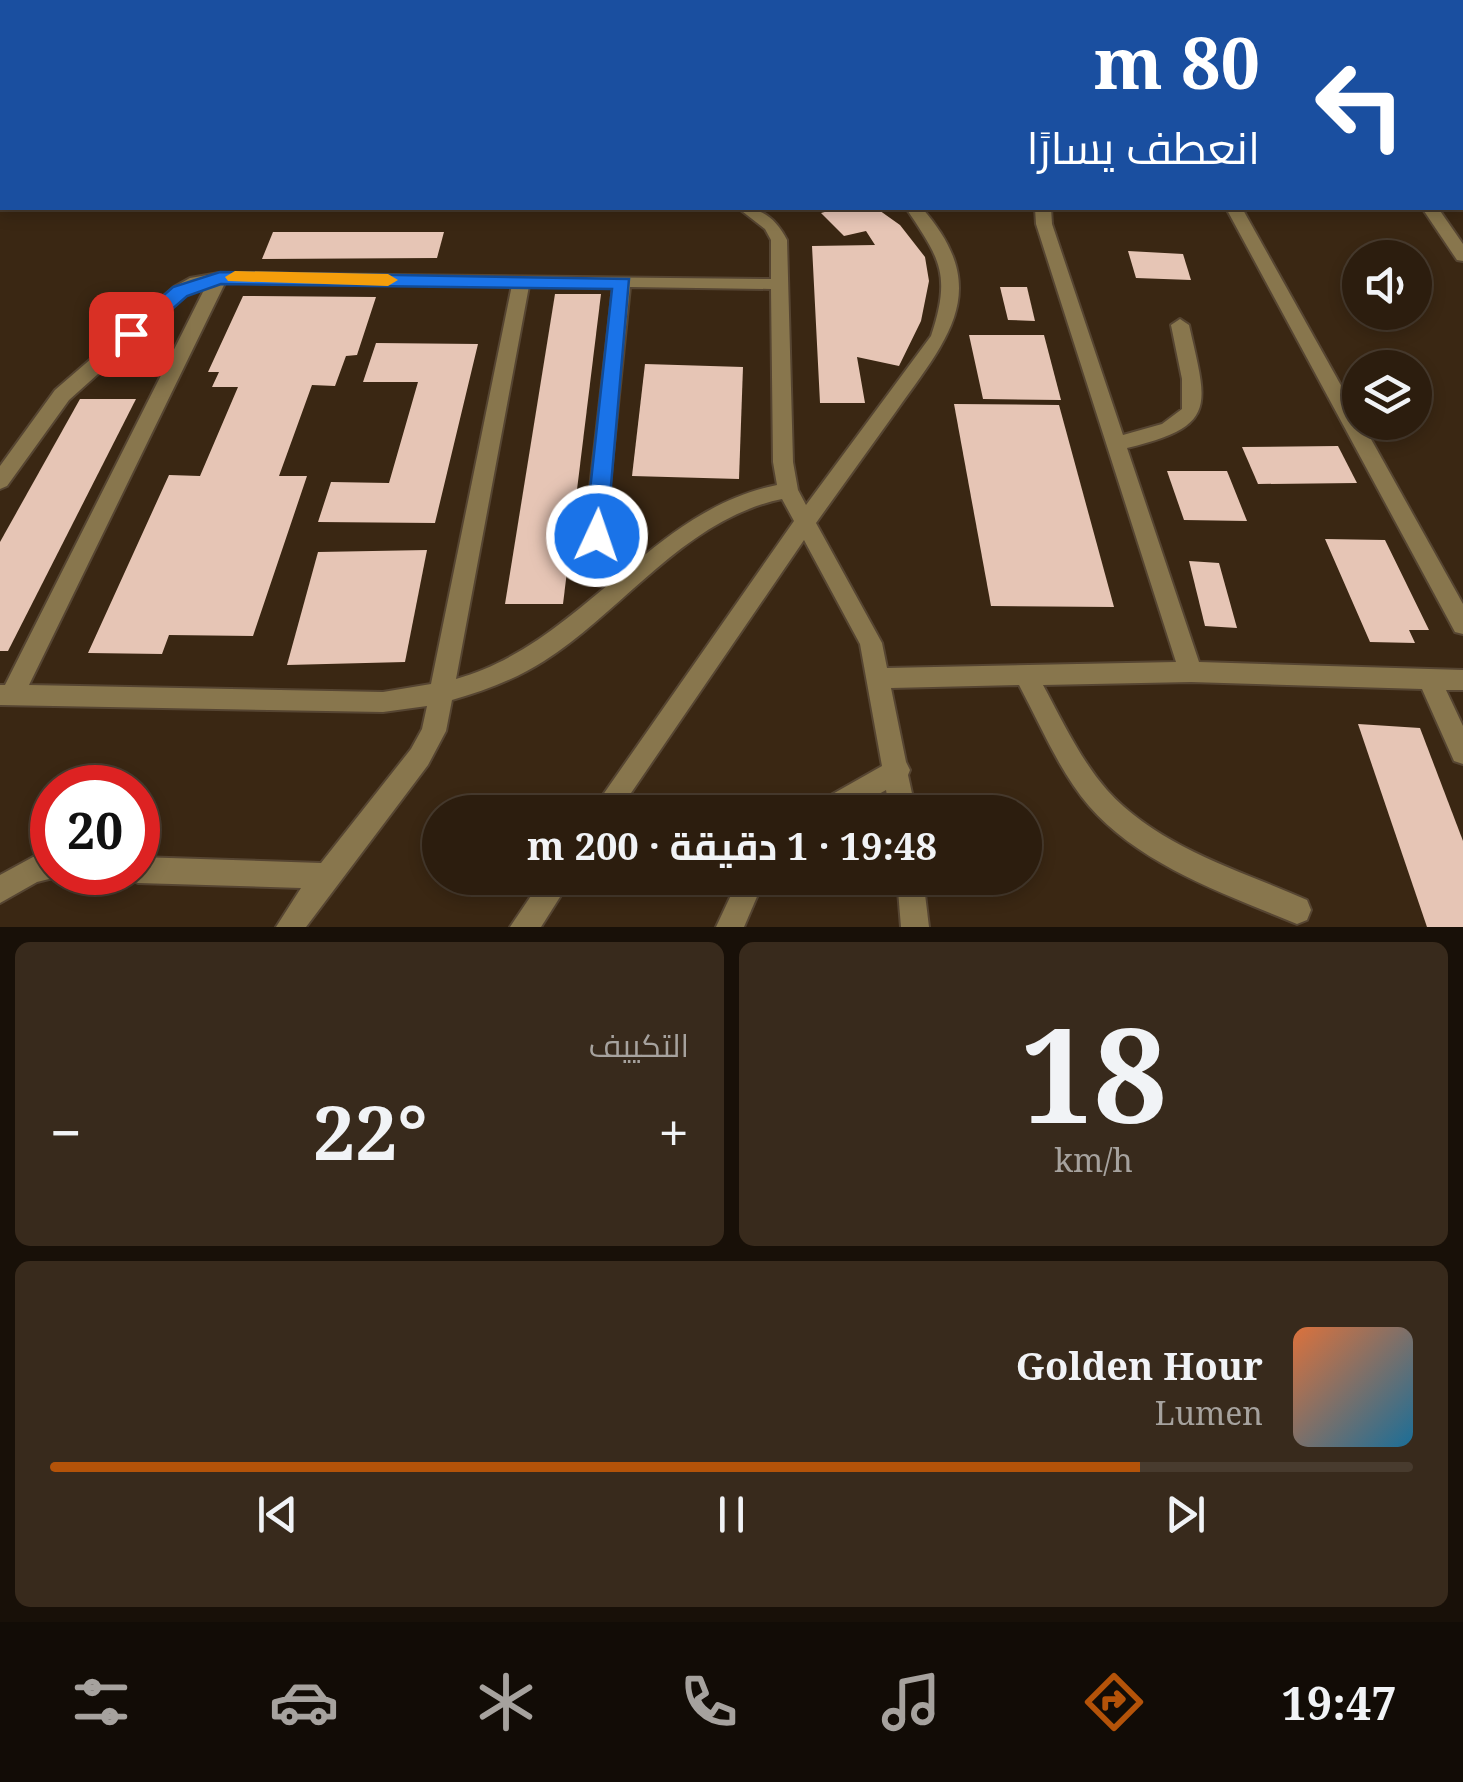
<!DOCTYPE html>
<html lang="ar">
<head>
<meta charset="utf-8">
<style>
	:root { --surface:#2c1d0e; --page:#382a1c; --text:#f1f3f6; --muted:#a6a29e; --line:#483b2e; --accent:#b45309 }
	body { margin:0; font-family:"Noto Serif",Cairo,serif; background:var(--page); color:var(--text); direction:rtl; height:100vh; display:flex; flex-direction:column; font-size:38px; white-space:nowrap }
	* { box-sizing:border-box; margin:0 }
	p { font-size:32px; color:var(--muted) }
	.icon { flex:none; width:55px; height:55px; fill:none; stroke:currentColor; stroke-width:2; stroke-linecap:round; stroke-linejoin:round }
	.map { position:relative; height:927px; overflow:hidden; direction:ltr }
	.panel { display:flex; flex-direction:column; gap:15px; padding:15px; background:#181008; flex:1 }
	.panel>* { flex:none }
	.guide { position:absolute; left:0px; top:0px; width:1465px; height:210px; box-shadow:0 5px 15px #0003,0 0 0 2px var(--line); direction:rtl; background:#1a4fa0; color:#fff; overflow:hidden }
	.controls { position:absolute; left:1342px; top:240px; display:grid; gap:20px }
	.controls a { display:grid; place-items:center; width:90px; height:90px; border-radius:50%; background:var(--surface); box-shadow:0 5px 15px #0003,0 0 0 2px var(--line); font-size:50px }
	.speed { position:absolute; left:30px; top:765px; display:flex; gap:20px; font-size:50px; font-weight:700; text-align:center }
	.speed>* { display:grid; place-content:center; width:130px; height:130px; border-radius:50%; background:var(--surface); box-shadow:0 5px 15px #0003,0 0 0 2px var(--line); line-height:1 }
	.speed .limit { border:15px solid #d22; background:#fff; color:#111 }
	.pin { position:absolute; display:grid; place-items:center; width:85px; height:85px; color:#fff; margin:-42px; border-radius:20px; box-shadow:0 5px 15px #0006 }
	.me { position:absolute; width:110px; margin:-55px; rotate:3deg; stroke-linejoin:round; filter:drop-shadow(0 0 8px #0008) }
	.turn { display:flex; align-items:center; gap:35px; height:210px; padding:0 40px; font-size:45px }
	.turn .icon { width:130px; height:130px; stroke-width:2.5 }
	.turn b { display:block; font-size:70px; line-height:85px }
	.big { font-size:75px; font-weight:700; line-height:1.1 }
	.panel .card { flex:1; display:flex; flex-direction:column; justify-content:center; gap:15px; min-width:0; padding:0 35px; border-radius:15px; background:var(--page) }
	.panel .dial { align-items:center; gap:0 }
	.dial b { font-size:130px; line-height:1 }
	.song { display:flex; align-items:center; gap:30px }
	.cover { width:120px; height:120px; border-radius:15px; background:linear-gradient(135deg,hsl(20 70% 55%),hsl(200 70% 35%)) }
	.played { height:10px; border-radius:5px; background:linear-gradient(90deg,var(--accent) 80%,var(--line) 80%) }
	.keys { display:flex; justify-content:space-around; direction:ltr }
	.heat { display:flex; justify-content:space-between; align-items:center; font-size:55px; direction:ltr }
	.panel .tiles { flex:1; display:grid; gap:15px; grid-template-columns:1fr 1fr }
	.card:last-child { grid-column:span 2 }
	.trip { position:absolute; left:422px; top:795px; width:620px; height:100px; border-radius:50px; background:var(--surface); box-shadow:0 5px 15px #0003,0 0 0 2px var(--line); font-weight:700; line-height:100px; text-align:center; direction:rtl }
	.dock { display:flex; height:160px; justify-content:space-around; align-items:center; background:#120c06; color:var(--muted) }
	.dock .icon { width:70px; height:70px }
	.dock .active { color:var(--accent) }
	.dock b { font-size:45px; color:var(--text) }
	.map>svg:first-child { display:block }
	.building { fill:#e6c5b5 }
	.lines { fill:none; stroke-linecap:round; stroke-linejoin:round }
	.lane-casing { stroke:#564532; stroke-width:4 }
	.street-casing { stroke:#564532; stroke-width:24 }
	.lane { fill:#88764d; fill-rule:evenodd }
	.street { stroke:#88764d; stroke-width:20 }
	.route { fill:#1a73e8; stroke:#114b97; stroke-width:2.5 }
	.slow { fill:#f59e0b }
</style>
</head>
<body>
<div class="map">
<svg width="1463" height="927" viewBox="0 0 1463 927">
	<rect width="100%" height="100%" fill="#3a2713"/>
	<!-- building -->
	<g class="building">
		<path d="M839,208H876L900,225L925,257L929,281L921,321L899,366L857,357L865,403H820L812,246L875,245L866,231L844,236L821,213Z"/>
		<path d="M273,232H444L437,258L262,259Z"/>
		<path d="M1128,251L1183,254L1191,280L1136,278Z"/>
		<path d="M1000,287H1027L1035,321L1008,320Z"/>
		<path d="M555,294H601L563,604H505Z"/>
		<path d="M243,296L376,297L357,355L346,356L335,386L312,385L279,476H307L253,636L169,635L162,654L88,653L169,475L200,476L238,387H212L219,372H208Z"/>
		<path d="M969,335H1044L1061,400L983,399Z"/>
		<path d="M376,343L478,344L435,523L318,522L331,482L389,483L418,382H363Z"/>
		<path d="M645,364L743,367L739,479L632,476Z"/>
		<path d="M80,399H136L8,651H0V542Z"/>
		<path d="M954,404L1059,405L1114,607L991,606Z"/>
		<path d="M1338,446L1357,483L1258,484L1242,447Z"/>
		<path d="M1167,471H1227L1247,521L1184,520Z"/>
		<path d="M1325,539L1385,540L1429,630H1409L1415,643L1370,642Z"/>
		<path d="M427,550L405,662L287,665L318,552Z"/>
		<path d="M1189,561L1219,563L1237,628L1205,626Z"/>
		<path d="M1358,724L1420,728L1463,841V927H1427Z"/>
	</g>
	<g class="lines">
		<defs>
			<g id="lane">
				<path d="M1119,0H1131L1132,2H1120Z"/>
				<path d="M1254,0H1267L1268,2H1255Z"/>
				<path d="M1308,0H1321L1322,2H1309Z"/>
				<rect x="1462" y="60" width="1" height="8"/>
				<path d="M738,208C762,207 776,219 787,240L793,462L798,490L806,505L931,336C952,273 939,258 906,208H922C993,289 949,337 897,410C870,448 843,485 816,523L882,643L887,668L1176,662L1036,224L1035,208H1051L1052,224L1123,435L1162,424L1182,409V379L1171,325L1180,319L1189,325C1207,406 1219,426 1127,448L1199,662L1463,670V690H1446L1463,726V764L1454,761L1422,689L1191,682L1043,685C1062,720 1080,759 1107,790C1158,847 1239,870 1307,900L1311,910L1307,920L1297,924C1227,895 1140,865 1089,806C1059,771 1041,726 1019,685L891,688L906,762L910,770L908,775L916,812H890L886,790L847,812H811L815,804L882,766L860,644L804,540L618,812H591L794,521L782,499C685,519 624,610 544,661C516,679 484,691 452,700L446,731L428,765L306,927H276L301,888L138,883L129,879L126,872H138V857L321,863L411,749L422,729L427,706L383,712L0,705V685H5L206,286L186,295L69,400L7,486L0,489V466L55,390L174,287L190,278L219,273L771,279V240L765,229ZM241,281L512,285L431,684L383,692L29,685L225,283ZM529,286L613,287L586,523L595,556L620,575C569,617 521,661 456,679ZM630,287L771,289L773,462L777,485C722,496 678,527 635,563L613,546L606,523Z"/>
				<path d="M1226,208H1242L1463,604V634L1455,632Z"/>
				<path d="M1422,208H1438L1463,244V261L1457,260Z"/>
				<path d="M52,854V872H63L61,876L37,882L0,903V875L33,857Z"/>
				<path d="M543,878H572L541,927H510Z"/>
				<path d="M739,878H765L744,927H716Z"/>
				<path d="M897,878H923L929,927H901Z"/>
			</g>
			<g id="street">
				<path d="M58,2L60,0"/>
				<path d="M0,70L2,67"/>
			</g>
		</defs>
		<!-- lane casing -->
		<use href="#lane" class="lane-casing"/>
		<!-- street casing -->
		<use href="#street" class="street-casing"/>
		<!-- lane -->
		<use href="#lane" class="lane"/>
		<!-- street -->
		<use href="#street" class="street"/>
	</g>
	<!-- route -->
	<path class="route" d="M220,272L629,279L606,543L597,546L585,536L612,289L221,284L187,296L138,339H124V330L173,287Z"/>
	<!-- slow -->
	<path class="slow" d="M235,271L388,274L398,280L388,286L228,281L225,277Z"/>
</svg>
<div class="controls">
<a><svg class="icon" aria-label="sound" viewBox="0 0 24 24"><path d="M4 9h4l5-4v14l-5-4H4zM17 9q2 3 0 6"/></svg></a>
<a><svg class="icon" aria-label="layers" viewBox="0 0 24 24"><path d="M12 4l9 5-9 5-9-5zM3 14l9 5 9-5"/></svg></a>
</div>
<div class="speed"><div class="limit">20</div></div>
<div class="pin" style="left:131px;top:334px;background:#d93025"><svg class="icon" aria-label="arrive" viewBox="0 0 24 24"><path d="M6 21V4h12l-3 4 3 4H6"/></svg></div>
<svg class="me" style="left:597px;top:536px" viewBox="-20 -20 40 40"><circle r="17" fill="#1a73e8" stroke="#fff" stroke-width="3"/><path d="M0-11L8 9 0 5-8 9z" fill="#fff"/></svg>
<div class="trip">19:48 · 1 دقيقة · 200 m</div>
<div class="guide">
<div class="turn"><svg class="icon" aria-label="left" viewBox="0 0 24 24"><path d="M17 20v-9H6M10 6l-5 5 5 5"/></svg><div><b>80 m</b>انعطف يسارًا</div></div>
</div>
</div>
<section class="panel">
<div class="tiles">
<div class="card dial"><b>18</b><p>km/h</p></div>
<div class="card"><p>التكييف</p>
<div class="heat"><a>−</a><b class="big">22°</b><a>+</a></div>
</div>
<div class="card">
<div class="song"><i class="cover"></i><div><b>Golden Hour</b><p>Lumen</p></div></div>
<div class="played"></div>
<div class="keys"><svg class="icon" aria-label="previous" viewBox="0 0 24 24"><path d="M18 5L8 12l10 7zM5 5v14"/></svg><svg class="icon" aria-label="pause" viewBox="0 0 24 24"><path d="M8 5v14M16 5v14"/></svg><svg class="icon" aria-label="next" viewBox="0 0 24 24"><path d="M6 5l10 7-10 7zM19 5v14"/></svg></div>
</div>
</div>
</section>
<nav class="dock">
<b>19:47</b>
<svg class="icon active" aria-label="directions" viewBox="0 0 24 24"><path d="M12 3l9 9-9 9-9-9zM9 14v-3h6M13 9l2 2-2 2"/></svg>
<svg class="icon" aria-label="music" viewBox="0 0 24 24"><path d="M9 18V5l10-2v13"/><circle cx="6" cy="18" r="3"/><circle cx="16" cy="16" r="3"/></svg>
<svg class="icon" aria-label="phone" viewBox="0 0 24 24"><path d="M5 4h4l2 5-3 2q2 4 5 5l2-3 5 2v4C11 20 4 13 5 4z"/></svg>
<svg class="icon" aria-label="climate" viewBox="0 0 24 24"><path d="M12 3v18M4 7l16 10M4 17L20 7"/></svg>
<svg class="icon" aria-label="car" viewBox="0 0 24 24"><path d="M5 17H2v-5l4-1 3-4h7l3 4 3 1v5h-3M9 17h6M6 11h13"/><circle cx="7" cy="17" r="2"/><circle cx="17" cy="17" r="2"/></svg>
<svg class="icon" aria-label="filters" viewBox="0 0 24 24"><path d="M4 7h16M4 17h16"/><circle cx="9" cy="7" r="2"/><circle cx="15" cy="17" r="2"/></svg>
</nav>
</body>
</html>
